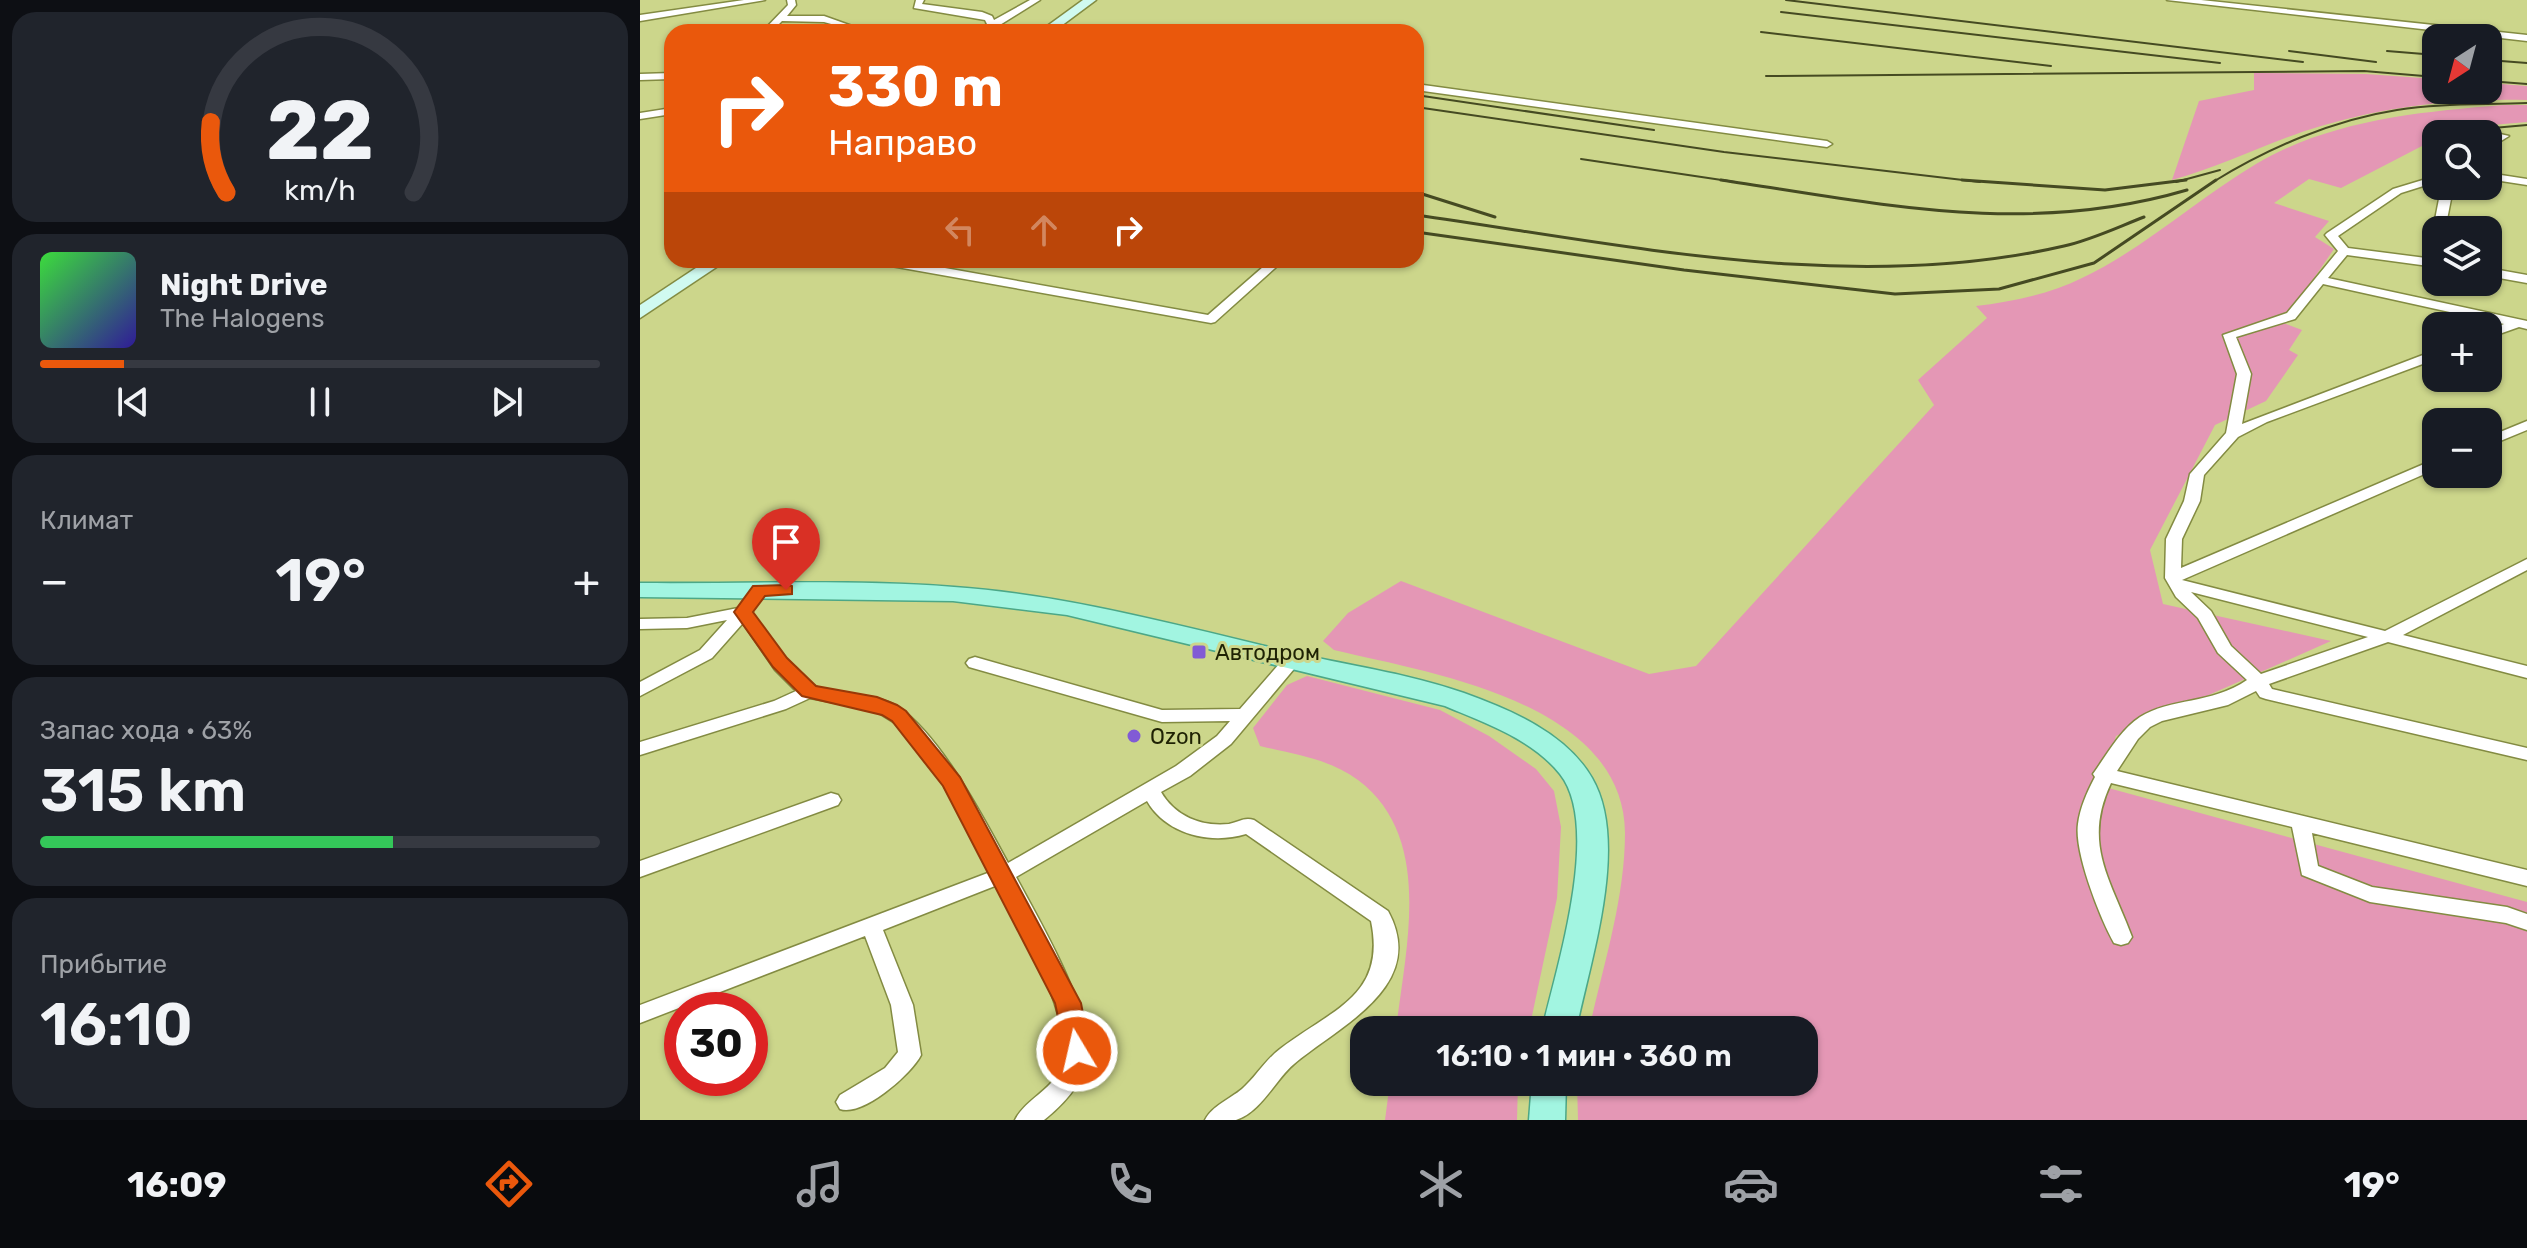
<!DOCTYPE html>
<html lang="ru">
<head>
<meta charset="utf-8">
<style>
	:root { --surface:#171b24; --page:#20242c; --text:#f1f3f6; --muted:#9ea1a6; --line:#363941; --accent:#ea580c }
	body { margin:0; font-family:Rubik,sans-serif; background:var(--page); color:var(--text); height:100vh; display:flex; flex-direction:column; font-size:30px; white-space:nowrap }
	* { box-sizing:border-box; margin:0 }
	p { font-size:26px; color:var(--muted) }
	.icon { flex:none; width:44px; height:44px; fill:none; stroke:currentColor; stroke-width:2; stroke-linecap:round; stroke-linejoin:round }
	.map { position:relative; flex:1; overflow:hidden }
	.panel { display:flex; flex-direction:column; gap:12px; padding:12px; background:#0d0f14; width:640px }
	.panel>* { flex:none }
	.guide { position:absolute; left:24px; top:24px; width:760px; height:244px; border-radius:24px; box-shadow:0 2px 6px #0004; background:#ea580c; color:#fff; overflow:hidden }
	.needle { width:52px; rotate:216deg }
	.fabs { position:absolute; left:1782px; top:24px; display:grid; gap:16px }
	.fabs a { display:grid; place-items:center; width:80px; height:80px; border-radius:16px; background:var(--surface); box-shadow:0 2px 6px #0004; font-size:40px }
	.speed { position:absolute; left:24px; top:992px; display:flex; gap:16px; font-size:40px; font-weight:700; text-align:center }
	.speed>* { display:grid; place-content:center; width:104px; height:104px; border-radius:50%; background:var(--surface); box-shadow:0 2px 6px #0004; line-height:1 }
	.speed .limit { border:12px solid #d22; background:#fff; color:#111 }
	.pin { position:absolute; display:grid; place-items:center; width:68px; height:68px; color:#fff; margin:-82px -34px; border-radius:50% 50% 50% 0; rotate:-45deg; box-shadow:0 0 8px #0007 }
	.pin .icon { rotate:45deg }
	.me { position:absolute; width:88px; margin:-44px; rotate:351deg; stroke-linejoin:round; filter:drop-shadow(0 0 6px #0008) }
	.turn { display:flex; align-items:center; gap:28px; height:168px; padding:0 32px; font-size:36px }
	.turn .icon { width:104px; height:104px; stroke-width:2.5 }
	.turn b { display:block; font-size:56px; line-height:68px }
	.lanes { display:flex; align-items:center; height:76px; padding:0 32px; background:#0003; justify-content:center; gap:40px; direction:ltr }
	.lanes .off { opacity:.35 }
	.big { font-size:60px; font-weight:600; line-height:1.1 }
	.panel .card { flex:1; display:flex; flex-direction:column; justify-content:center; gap:12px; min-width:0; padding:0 28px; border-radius:24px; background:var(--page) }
	.panel .dial { align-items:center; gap:0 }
	.dial svg { height:208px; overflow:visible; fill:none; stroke:var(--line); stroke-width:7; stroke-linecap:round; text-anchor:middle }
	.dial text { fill:var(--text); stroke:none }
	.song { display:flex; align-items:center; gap:24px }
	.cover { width:96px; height:96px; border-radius:12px; background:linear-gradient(135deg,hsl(120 70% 55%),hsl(250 70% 35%)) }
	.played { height:8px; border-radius:4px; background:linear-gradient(90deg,var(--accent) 15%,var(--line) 15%) }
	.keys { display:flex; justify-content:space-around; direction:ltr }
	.heat { display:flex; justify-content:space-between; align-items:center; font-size:44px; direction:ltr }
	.charge { height:12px; border-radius:6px; background:linear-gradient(90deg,#34c759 63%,var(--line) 0) }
	.trip { position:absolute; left:710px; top:1016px; width:468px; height:80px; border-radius:24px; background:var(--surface); box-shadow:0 2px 6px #0004; font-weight:600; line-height:80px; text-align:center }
	.tab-bar { display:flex; height:128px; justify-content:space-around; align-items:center; background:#090b0e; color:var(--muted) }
	.tab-bar .icon { width:56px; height:56px }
	.tab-bar .on { color:var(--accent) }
	.tab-bar b { font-size:36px; color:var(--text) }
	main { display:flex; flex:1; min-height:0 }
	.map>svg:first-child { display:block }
	.green { fill:#e497b5 }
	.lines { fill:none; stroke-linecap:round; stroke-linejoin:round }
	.minor-casing { stroke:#838b42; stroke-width:3 }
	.tertiary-casing { stroke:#838b42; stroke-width:3 }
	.secondary-casing { stroke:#838b42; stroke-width:3 }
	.primary-casing { stroke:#4ca787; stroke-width:3 }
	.minor { fill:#fff; fill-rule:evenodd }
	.tertiary { fill:#fff; fill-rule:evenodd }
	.secondary { fill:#d0faf0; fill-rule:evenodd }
	.primary { fill:#a2f5e1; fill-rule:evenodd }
	.rail-far1 { stroke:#454a22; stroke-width:2 }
	.rail { stroke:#454a22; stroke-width:3 }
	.route { fill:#ea580c; stroke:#983908; stroke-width:2 }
	.poi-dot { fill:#815bd5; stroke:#ccd68b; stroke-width:3 }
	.labels { text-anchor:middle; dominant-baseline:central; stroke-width:6; stroke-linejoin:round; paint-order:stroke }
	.poi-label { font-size:22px; fill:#1f2204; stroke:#ccd68b; text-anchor:start }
</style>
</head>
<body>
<main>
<section class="panel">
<div class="card dial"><svg viewBox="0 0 100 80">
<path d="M14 69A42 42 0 1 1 86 69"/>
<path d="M14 69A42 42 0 0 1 8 42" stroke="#ea580c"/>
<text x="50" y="56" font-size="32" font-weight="700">22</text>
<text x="50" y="72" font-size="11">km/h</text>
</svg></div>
<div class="card">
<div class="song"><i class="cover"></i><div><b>Night Drive</b><p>The Halogens</p></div></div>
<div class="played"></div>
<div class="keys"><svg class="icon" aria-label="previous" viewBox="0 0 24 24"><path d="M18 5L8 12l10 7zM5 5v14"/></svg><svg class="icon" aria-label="pause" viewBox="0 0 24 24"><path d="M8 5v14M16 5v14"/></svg><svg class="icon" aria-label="next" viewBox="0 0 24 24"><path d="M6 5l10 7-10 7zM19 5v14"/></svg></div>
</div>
<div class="card"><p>Климат</p>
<div class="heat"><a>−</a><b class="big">19°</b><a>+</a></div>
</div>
<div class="card"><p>Запас хода · 63%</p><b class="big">315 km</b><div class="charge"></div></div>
<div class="card"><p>Прибытие</p><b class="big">16:10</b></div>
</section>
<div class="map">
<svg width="1887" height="1120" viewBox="0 0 1887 1120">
	<rect width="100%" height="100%" fill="#ccd68b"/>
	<!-- green -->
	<g class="green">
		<path d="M1614,73L1726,74L1796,79V90H1848V83L1887,86V100C1817,98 1748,106 1681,126C1630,141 1584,166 1532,180L1559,101L1614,90Z"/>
		<path d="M1863,105H1887V122L1818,128L1829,134H1796V143L1782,146L1701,188L1669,179L1634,203L1689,221L1675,237L1694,249L1643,323L1662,330L1649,350L1658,355L1626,401L1575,425L1510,550L1523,604L1691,641L1476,736L1461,786L1887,902V1120H938L937,1082H1164V1030H949C963,966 985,899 985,833C984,702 790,673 694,650L683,641L708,613L761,581L1009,674L1056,666L1294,405L1278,380L1347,318L1336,306C1371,302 1410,294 1442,278C1505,248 1557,199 1616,164C1691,120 1778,112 1863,105Z"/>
		<path d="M667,676L800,710L849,736L896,769L914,791L921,827L917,898L889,1030H756C765,949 795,838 718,780C690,759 653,754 620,746L613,728L647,685Z"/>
		<path d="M750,1082H878L877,1120H745Z"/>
	</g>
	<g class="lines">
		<defs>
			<g id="minor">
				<path d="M104,0H125L0,21V15Z"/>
				<path d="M147,0H155L156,5L147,16H184L212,26L208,32H199L202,27L184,22L142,21L131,32H122L148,5Z"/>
				<path d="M276,0H284L282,4L342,12L352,16L354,20L390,0H400L355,28L346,32H336L347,24L345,20L274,8Z"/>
				<path d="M32,73V79L0,80V74Z"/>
				<path d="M776,84L1187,141L1192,144L1187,147L776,90Z"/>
				<path d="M32,108V114L0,119V113Z"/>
				<path d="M1860,134L1869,136L1848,149V142Z"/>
				<path d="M1848,173L1887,179V185L1848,179Z"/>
				<path d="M1796,176V182L1761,193L1698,236L1708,248L1786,258L1790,241L1796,238V267L1707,255L1688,278L1887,321V329L1879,327L1848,338V330L1864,324L1683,284L1655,319L1596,337L1611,374L1602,424L1796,350V359L1627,422L1598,437L1564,475L1560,501L1542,539L1541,568L1791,461L1796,460V469L1542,580L1745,631L1887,559V570L1763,635L1887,666V678L1748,642L1629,684L1632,689L1887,748V760L1626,699L1620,697L1616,691L1588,705L1522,721L1510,727L1498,739L1477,771L1887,870V886L1672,833L1678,866L1732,887L1867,907L1887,914V930L1866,923L1730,902L1662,875L1652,827L1471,783C1442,844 1471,880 1492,937L1488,943L1481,945L1474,943C1460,918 1434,852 1438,824C1440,808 1447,792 1455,777L1453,774C1466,756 1480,730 1500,717C1530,698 1572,704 1607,680L1578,653L1558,618L1536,597L1525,578L1526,539L1544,501L1550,474L1586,433L1597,374L1583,335L1647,313L1698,251L1685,235L1687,233L1753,189ZM1551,592L1728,637L1621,674L1591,646L1571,611Z"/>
				<path d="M1796,183V186H1802L1811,199L1805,230H1796V233L1793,230L1799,199L1792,186Z"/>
				<path d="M234,260H260L568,315L631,260H644L575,322L571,323L240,264Z"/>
				<path d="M1848,268L1887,275V283L1848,276Z"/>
				<path d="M1887,421V430L1848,446V437Z"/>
				<path d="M119,585L127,590L112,612C133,642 154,686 193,692C215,696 239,695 258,707C301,736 343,817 368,863L536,766L577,736L590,721L522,722L329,667L326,663L329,659L335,657L522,710L600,709L647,655H659L662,659L659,663L591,744L550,776L521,792C535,816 561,827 589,824C599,822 604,817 614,820L748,911C789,986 699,1026 654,1064C635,1080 622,1111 596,1120C588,1120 574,1120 565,1120C572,1106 590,1099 602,1089C616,1077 625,1060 640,1049C690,1010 747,997 731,921L606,834C570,845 526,834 507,801L376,877C399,920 450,1006 447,1054C446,1081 424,1104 404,1120H375C385,1100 410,1091 420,1070C439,1029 380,923 360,884L243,930L273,1005L281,1055C271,1075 222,1117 200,1109L196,1102L200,1095L245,1068L258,1052L251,1005L225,936L0,1023V1005L353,871L296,772L255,723L234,710L170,698L146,709L0,755V742L134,701L156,691L135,670L103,623L72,658L0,696V682L60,650L87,620L47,628L0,629V619L47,618L98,608L113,587Z"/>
				<path d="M191,793L198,795L201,800L198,805L0,877V861Z"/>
			</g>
			<path id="tertiary" d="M1527,0H1561L1887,35V41Z"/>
			<g id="secondary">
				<path d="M443,0H456L413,32H399Z"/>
				<path d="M68,260H87L0,318V305Z"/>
			</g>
			<g id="primary">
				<path d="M0,583C104,584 210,579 314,587C427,595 536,625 646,651C705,665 767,673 824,693C871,710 926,733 952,778C990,843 950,961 936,1030H902C916,969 962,827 920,774C892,739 845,723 805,706L427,615L313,601L0,597Z"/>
				<path d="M892,1082H926L925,1120H889Z"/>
			</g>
		</defs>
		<!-- minor casing -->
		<use href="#minor" class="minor-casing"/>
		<!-- tertiary casing -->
		<use href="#tertiary" class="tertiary-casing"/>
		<!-- secondary casing -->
		<use href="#secondary" class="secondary-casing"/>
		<!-- primary casing -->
		<use href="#primary" class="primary-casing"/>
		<!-- minor -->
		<use href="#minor" class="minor"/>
		<!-- tertiary -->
		<use href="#tertiary" class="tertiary"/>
		<!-- secondary -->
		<use href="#secondary" class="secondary"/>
		<!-- primary -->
		<use href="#primary" class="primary"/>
		<!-- rail-far1 -->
		<g class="rail-far1">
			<path d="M1146,0L1663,62"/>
			<path d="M1141,12L1580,63"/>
			<path d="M1121,32L1411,66"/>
			<path d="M1649,51L1736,62"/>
			<path d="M1747,51L1796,55"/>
			<path d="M1848,60L1887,63"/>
			<path d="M1126,76L1724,71L1796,77"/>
			<path d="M1848,81L1887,84"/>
			<path d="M776,95L1014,130"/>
			<path d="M776,107L1084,152L1340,182"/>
			<path d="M1830,130L1887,125"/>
			<path d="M941,159L1095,182"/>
			<path d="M1536,182L1580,170"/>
			<path d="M1573,182C1628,148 1693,120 1757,110C1799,103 1844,105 1887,103"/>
		</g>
		<!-- rail -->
		<g class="rail">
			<path d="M1081,180C1242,204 1387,237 1547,190"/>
			<path d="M1322,180L1465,190L1546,180"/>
			<path d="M776,192L855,217"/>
			<path d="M776,215C987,245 1212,295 1424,246C1451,240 1478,227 1504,217"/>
			<path d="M776,232L1044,270L1255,294L1359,289L1454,263L1576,180"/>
		</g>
	</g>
	<!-- route -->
	<path class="route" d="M146,585L152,586V594L125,596L113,612L147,658L176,686L237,697L257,705L266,711L320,777L441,1003L450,1051L446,1059L437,1062L427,1059L415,1003L303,786L252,721L242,715L162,696L133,667L94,612L113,586Z"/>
	<!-- markers -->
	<g class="poi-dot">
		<rect x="551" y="644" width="16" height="16" rx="4"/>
		<circle cx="494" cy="736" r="8"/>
	</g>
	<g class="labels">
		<!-- poi labels -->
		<g class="poi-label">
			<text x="575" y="652">Автодром</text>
			<text x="510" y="736">Ozon</text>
		</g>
	</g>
</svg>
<div class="fabs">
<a><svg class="needle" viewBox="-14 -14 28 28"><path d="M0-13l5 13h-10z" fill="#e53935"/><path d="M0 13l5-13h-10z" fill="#9ea1a6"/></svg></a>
<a><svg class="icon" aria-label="search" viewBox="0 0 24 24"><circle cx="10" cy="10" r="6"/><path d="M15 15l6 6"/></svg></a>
<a><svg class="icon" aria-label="layers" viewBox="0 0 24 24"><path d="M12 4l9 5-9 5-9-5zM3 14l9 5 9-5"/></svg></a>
<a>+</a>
<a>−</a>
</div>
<div class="speed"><div class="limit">30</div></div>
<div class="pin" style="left:146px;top:590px;background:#d93025"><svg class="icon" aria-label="arrive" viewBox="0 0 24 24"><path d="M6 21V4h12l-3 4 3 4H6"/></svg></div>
<svg class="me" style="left:437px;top:1051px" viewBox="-20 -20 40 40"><circle r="17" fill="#ea580c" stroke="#fff" stroke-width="3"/><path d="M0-11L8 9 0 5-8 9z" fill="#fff"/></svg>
<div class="trip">16:10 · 1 мин · 360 m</div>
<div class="guide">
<div class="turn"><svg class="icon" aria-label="right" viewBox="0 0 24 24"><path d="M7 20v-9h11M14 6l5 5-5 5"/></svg><div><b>330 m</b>Направо</div></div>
<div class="lanes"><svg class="icon off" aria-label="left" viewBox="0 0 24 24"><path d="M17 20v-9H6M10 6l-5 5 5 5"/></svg><svg class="icon off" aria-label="ahead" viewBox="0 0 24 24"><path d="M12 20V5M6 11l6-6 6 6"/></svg><svg class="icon" aria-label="right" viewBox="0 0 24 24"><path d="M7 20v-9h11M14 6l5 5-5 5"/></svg></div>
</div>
</div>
</main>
<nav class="tab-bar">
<b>16:09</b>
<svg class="icon on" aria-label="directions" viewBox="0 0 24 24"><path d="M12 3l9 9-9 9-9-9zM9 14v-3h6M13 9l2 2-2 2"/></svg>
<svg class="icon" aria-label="music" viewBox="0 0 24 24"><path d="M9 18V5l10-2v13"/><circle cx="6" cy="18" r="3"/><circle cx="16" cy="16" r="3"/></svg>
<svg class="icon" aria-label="phone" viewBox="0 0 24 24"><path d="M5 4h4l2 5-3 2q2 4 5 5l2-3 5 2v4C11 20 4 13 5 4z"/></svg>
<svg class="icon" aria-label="climate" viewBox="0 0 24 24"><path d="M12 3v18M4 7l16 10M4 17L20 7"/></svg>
<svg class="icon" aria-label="car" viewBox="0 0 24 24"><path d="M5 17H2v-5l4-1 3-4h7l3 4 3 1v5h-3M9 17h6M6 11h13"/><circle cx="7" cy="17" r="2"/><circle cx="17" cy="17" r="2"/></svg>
<svg class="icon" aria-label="filters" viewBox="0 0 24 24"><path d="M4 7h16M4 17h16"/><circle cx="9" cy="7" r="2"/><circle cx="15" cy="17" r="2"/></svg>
<b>19°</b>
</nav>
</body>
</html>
